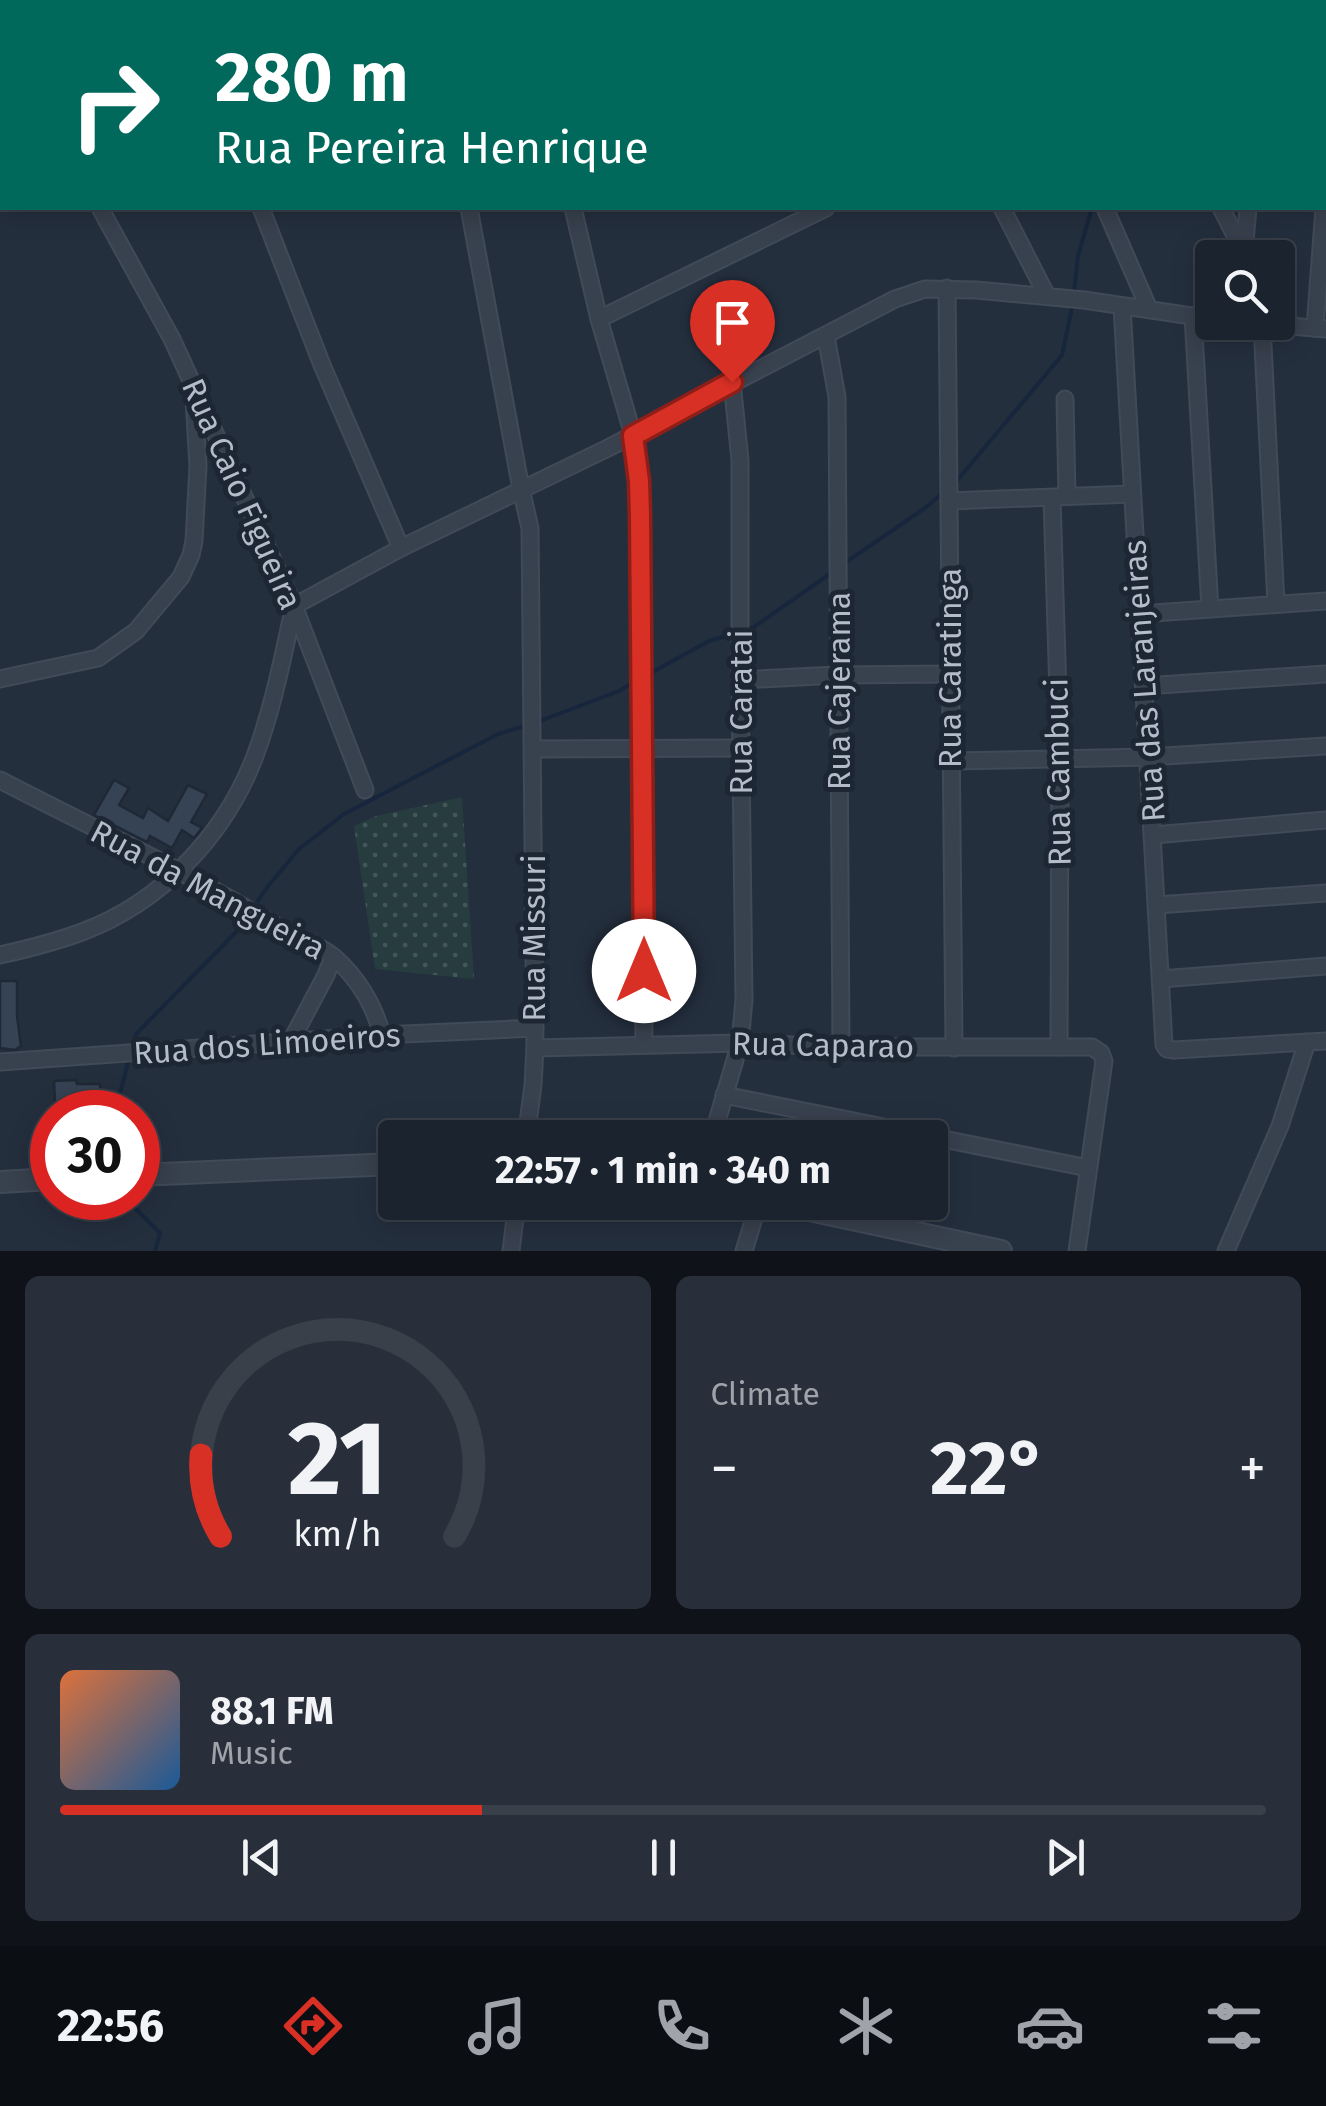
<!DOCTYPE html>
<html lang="en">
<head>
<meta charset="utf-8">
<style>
	:root { --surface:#1b232e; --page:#282f3a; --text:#f1f3f6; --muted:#a0a4aa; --line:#39404a; --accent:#d93025 }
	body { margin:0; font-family:"Fira Sans",sans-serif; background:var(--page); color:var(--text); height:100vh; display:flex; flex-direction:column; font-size:38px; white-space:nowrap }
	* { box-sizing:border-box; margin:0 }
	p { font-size:32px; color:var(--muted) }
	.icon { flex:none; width:55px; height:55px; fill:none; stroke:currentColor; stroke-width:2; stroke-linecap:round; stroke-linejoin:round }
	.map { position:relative; height:1251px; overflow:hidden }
	.side { display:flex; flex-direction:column; gap:25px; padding:25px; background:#0f1319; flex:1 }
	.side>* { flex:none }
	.hud { position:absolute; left:0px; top:0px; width:1328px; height:210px; box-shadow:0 5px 25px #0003,0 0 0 2px var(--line); background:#00695c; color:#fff; overflow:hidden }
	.fabs { position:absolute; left:1195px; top:240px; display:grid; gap:20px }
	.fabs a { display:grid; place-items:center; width:100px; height:100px; border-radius:10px; background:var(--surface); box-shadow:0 5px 25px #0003,0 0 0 2px var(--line); font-size:50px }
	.speed { position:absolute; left:30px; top:1090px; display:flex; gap:20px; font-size:50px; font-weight:700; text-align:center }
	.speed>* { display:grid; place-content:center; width:130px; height:130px; border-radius:50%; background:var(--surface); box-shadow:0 5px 25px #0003,0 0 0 2px var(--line); line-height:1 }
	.speed .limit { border:15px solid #d22; background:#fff; color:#111 }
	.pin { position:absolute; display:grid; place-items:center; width:85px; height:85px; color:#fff; margin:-102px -42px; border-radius:50% 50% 50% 0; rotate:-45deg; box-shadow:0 0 10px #0007 }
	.pin .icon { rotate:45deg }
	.me { position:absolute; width:110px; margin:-55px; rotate:0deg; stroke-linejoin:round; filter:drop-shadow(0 0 8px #0008) }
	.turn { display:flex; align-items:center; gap:35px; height:210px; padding:0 50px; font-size:45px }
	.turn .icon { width:130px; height:130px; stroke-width:2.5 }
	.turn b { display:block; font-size:70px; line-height:85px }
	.big { font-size:75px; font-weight:700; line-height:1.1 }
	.side .tile { flex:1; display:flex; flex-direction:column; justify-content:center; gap:15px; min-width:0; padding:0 35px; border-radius:15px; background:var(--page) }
	.side .dial { align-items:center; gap:0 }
	.dial svg { height:260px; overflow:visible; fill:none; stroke:var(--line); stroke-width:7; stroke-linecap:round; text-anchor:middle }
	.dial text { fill:var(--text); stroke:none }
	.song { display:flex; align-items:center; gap:30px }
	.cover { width:120px; height:120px; border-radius:15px; background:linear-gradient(135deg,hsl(20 70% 55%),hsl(210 70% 35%)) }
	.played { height:10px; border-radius:5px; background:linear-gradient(90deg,var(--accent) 35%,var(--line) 35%) }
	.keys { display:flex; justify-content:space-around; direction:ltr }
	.heat { display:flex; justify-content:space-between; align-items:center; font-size:55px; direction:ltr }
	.side .tiles { flex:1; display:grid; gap:25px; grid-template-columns:1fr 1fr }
	.tile:last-child { grid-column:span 2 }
	.trip { position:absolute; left:378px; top:1120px; width:570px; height:100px; border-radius:10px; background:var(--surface); box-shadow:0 5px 25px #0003,0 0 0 2px var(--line); font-weight:700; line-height:100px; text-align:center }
	.dock { display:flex; height:160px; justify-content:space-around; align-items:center; background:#0b0e12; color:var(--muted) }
	.dock .icon { width:70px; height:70px }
	.dock .selected { color:var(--accent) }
	.dock b { font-size:45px; color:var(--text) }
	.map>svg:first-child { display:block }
	.park { fill:url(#park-dots) }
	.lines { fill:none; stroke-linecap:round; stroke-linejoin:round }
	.stream { stroke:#17263c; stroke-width:4 }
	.building { fill:#364354; stroke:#1f2835; stroke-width:2.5 }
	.minor-casing { stroke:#414a57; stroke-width:19 }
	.tertiary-casing { stroke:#414a57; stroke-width:24 }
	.minor { stroke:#38414e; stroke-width:15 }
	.tertiary { stroke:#38414e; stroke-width:20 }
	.route-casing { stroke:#8d1f18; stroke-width:25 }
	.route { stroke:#d93025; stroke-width:18 }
	.labels { text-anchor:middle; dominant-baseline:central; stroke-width:10; stroke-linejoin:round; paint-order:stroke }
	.street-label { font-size:32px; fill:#b4bcc9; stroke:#1d2633 }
</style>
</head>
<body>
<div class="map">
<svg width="1326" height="1251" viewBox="0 0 1326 1251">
	<defs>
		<pattern id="park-dots" width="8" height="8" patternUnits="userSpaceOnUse" patternTransform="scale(2.5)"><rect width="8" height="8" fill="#263c3f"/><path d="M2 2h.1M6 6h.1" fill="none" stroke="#435659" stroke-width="1.8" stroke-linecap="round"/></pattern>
	</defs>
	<rect width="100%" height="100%" fill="#242f3e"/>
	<!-- park -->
	<path class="park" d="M462,797L474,979L375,969L354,826L376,816Z"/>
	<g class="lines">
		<!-- stream -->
		<g class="stream">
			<path d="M1325,69H1326"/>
			<path d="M1074,293L1078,256L1092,208"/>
			<path d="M955,483L1062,355L1073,303"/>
			<path d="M842,565L925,508L944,492"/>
			<path d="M747,629L754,627L834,571"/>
			<path d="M647,675L709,641L733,634"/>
			<path d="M537,722L619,691L634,682"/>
			<path d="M254,907L265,890L299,849L344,814L498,734L528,725"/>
			<path d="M132,1050L136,1034L241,927L249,915"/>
			<path d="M115,1112L129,1059"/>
			<path d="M116,1198L132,1205L160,1233L155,1251"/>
		</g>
	</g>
	<!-- building -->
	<g class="building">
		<path d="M114,780L129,788L119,805L143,818L148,808L168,821L188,785L207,794L191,822L202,828L194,838L182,830L172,848L150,836L147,842L94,815Z"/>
		<path d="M0,981H17V1016L21,1046L15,1050L0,1048Z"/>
		<path d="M76,1080L77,1084H100L101,1107L90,1108L89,1101L55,1103L54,1081Z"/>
	</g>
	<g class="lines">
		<defs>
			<g id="minor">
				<path d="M125,0L127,2"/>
				<path d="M234,0V2"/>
				<path d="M343,0V2"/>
				<path d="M438,0V2"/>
				<path d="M540,0V2"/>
				<path d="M1005,0L1006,2"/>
				<path d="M1140,0L1142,2"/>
				<path d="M602,2L609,0"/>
				<path d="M936,2L944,0"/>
				<path d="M1192,2L1193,0"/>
				<path d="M1266,2L1267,0"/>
				<path d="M0,24L2,29"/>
				<path d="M0,63L2,61"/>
				<path d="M1325,191L1326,178"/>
				<path d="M100,208L172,339L294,606L365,790"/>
				<path d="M261,208L322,365L401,548"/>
				<path d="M469,208L521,489L530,528L535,1048L533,1085L526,1138"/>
				<path d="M573,208L599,319L633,435L639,481L644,1045"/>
				<path d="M1002,208L1047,296"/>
				<path d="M1105,208L1149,309"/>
				<path d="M1221,208L1244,253"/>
				<path d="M1244,253L1248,208"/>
				<path d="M947,288L954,1048"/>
				<path d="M1122,306L1164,1045L1167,1049L1174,1050L1326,1041"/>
				<path d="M1193,316L1210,609"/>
				<path d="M599,319L826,208"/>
				<path d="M1244,322L1326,329"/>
				<path d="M1262,325L1276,604"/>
				<path d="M1315,328L1324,208"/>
				<path d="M826,336L837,397L841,1047"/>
				<path d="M1065,399L1067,496"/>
				<path d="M1052,498L1060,759L1059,1047"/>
				<path d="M949,501L1132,494"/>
				<path d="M1139,614L1326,601"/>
				<path d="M0,679L98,658L136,631L181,577L191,555L194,541L198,466L194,398"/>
				<path d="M740,680L837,675L951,674"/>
				<path d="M1144,686L1326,674"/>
				<path d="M534,749L741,748"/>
				<path d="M951,761L1149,757L1326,746"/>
				<path d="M0,780C91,827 185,871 273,924C293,935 316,943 334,957C357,977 374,1005 382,1035"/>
				<path d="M1154,835L1326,820"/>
				<path d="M1157,905L1326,893"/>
				<path d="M0,955C27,949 55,942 82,932C162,902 225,835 255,756C273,708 283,656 294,606L401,548L608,448L895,299L925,289L976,290L1084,300L1212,319"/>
				<path d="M1161,979L1326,966"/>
				<path d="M291,1041L326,975L333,957"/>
				<path d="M535,1048L740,1043L841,1047H1092L1101,1053L1104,1061L1077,1251"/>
				<path d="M0,1062L382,1035L535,1028"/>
				<path d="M724,1095L1088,1168"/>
				<path d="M712,1138L740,1043L744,1000L740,680V460L732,382"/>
				<path d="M511,1251L517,1202"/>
				<path d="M744,1251L759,1202"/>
				<path d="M1226,1251L1280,1126L1307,1042"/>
			</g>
			<g id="tertiary">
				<path d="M138,1175L395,1164"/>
				<path d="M0,1182L52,1179"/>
				<path d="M772,1202L1001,1251"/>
			</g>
		</defs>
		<!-- minor casing -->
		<use href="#minor" class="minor-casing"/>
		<!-- tertiary casing -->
		<use href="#tertiary" class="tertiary-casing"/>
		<!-- minor -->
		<use href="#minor" class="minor"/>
		<!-- tertiary -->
		<use href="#tertiary" class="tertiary"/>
	</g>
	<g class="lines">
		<defs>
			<path id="route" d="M644,971L640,516L639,481L633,436L732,382"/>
		</defs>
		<!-- route casing -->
		<use href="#route" class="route-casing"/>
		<!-- route -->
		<use href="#route" class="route"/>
	</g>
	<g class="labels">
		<!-- street labels -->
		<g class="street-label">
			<text transform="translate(242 494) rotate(66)">Rua Caio Figueira</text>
			<text transform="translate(950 668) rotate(-90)">Rua Caratinga</text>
			<text transform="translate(1144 681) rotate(-94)">Rua das Laranjeiras</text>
			<text transform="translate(839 691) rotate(-90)">Rua Cajerama</text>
			<text transform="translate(741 712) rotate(-90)">Rua Caratai</text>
			<text transform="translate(1058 772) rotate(-91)">Rua Cambuci</text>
			<text transform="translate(208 890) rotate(28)">Rua da Mangueira</text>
			<text transform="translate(534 938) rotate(-90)">Rua Missuri</text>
			<text transform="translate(267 1044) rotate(-4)">Rua dos Limoeiros</text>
			<text transform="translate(823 1045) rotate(1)">Rua Caparao</text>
		</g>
	</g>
</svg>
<div class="fabs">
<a><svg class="icon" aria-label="search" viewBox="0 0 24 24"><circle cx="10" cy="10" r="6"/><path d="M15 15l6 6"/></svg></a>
</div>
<div class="speed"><div class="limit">30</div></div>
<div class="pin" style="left:732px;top:382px;background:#d93025"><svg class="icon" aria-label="arrive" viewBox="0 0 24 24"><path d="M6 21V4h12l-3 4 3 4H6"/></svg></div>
<svg class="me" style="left:644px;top:971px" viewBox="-20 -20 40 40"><circle r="19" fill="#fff"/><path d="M0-13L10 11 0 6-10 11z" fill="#d93025"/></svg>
<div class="trip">22:57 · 1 min · 340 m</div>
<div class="hud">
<div class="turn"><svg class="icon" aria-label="right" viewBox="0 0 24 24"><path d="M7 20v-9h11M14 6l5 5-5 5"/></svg><div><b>280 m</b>Rua Pereira Henrique</div></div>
</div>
</div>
<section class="side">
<div class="tiles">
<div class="tile dial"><svg viewBox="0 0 100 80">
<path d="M14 69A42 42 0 1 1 86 69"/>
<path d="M14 69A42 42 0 0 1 8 44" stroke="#d93025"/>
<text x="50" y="56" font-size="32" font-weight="700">21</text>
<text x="50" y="72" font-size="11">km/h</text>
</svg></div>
<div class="tile"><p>Climate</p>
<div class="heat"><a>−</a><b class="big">22°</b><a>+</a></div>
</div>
<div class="tile">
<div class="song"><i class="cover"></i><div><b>88.1 FM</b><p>Music</p></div></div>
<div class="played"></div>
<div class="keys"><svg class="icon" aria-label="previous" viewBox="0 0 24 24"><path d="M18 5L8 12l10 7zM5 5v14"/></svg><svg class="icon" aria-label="pause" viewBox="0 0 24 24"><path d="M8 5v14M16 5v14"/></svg><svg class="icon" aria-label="next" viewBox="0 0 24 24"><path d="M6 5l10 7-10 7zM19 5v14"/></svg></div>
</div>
</div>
</section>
<nav class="dock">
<b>22:56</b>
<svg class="icon selected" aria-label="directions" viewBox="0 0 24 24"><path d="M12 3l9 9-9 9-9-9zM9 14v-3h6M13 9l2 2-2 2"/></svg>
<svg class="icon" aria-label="music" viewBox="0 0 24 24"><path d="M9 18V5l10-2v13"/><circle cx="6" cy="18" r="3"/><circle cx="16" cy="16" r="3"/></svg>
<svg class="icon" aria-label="phone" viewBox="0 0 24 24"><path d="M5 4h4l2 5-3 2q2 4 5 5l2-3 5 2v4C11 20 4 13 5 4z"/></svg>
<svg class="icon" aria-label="climate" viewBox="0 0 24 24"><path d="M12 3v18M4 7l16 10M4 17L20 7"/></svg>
<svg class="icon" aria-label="car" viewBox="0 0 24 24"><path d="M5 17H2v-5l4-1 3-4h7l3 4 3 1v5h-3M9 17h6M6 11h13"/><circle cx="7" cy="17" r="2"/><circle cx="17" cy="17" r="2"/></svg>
<svg class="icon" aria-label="filters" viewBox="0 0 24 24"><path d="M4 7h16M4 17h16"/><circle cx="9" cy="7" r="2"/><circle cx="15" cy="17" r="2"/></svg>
</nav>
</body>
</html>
